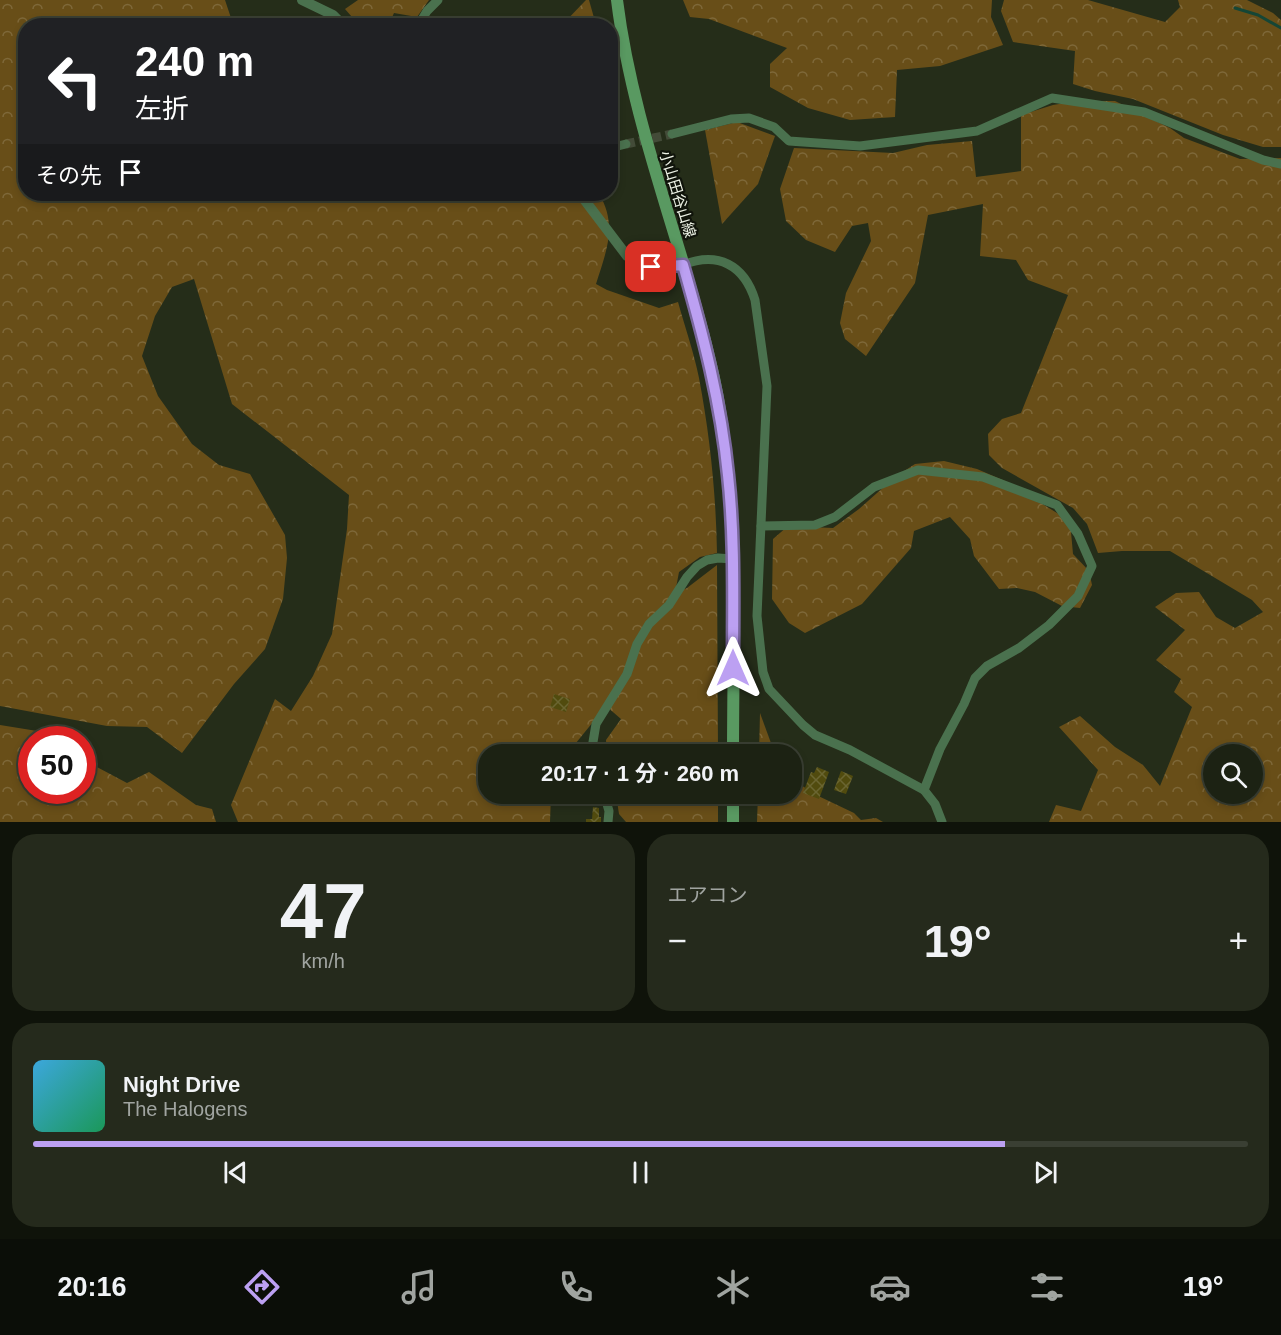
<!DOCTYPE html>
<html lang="ja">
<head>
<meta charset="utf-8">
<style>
	:root { --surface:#1c2213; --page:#252a1c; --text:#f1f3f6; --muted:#a0a4a0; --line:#3a3f33; --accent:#bca0f2 }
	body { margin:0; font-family:Arial,"Noto Sans JP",sans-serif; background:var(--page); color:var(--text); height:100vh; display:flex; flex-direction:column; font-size:22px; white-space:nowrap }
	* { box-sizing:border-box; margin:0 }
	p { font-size:20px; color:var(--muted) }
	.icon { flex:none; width:33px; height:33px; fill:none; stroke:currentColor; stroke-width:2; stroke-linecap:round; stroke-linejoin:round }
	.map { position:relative; height:822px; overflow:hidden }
	.side { display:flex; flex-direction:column; gap:12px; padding:12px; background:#0f130a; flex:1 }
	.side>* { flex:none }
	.guide { position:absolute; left:18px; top:18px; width:600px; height:183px; border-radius:24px; box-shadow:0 3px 9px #0003,0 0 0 2px var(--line); background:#202124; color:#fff; overflow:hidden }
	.fabs { position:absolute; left:1203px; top:744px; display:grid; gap:12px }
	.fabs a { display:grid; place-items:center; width:60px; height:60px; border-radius:50%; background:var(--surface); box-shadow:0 3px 9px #0003,0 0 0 2px var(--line); font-size:30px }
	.speed { position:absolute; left:18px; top:726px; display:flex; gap:12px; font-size:30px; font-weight:700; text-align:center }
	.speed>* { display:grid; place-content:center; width:78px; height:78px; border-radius:50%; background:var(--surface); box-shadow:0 3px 9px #0003,0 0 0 2px var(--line); line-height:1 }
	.speed .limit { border:9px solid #d22; background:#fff; color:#111 }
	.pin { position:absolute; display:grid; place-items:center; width:51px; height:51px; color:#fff; margin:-26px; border-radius:12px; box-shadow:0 3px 9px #0006 }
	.me { position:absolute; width:66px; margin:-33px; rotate:0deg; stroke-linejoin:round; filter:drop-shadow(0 0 4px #0008) }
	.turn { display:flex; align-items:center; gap:21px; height:126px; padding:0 18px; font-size:27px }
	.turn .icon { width:78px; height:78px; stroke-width:2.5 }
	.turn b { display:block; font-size:42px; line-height:51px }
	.then { display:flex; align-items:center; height:57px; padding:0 18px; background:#0003; gap:12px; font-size:22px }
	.big { font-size:45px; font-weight:700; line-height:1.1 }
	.side .card { flex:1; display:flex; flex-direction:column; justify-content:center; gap:9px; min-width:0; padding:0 21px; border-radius:24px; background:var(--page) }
	.side .dial { align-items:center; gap:0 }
	.dial b { font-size:78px; line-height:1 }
	.song { display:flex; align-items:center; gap:18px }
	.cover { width:72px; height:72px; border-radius:9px; background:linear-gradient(135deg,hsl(200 70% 55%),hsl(150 70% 35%)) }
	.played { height:6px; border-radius:3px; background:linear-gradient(90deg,var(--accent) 80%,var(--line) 80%) }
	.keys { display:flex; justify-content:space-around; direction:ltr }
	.heat { display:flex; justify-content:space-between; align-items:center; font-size:33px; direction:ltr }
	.side .tiles { flex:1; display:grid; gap:12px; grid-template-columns:1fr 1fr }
	.card:last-child { grid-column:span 2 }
	.trip { position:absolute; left:478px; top:744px; width:324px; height:60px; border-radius:24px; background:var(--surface); box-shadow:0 3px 9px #0003,0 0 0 2px var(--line); font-weight:700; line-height:60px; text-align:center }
	.tabs { display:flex; height:96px; justify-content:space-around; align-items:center; background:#0b0e08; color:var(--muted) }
	.tabs .icon { width:42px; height:42px }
	.tabs .on { color:var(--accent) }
	.tabs b { font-size:27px; color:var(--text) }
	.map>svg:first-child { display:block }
	.forest { fill:url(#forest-crowns); fill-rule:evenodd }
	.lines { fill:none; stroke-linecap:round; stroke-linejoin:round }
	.stream { stroke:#154636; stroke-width:3 }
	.building { fill:url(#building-cross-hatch) }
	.minor-tunnel { stroke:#434b38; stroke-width:9; stroke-dasharray:9 4.5; stroke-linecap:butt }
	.minor { stroke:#4a714e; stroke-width:9 }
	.tertiary { stroke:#4a714e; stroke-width:10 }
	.secondary { stroke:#599961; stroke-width:12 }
	.route-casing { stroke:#7a689d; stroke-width:15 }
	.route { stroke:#bca0f2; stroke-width:10 }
	.labels { text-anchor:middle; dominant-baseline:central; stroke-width:4.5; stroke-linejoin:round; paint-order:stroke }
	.street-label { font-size:15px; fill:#edf2e5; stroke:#10140b }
</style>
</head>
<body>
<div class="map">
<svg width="1281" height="822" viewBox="0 0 1281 822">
	<defs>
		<pattern id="forest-crowns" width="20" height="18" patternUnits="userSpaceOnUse" patternTransform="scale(1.5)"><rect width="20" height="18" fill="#684e18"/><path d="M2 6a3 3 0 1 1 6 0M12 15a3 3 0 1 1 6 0" fill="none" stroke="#7e6839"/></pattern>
		<pattern id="building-cross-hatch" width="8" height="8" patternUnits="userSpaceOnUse" patternTransform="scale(1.5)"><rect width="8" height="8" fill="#514b0e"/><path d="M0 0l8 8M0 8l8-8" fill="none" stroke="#6a6531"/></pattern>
	</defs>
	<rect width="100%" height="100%" fill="#252d19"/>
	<!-- forest -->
	<g class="forest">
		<path d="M0,0H225L232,21L248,25L26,26V194H456L459,196L462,194H599C618,225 606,252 596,284L607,290L659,308L678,302C685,327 694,353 699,378C710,436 716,494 717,553L700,557L679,572L675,593L687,588L717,565L718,754H656L648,747L633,754H607L606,740L621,719L606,706L567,754H489V794H551L550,822H238L231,805L275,699L291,711L313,676L332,634L347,529L349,495L232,404L194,279L172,287L155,316L142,356L158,396L192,444L219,465L250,474L285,535L287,558L283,599L265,649L234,684L182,753L147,727L107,726L0,706Z"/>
		<path d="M358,0H429L417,17L394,13L388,26L359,25L345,9Z"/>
		<path d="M586,0H589L596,25H562Z"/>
		<path d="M683,0H992L991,17L1003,45L940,66L897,70L895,117L850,120L808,108L770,87V64L787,48L709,19L690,17Z"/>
		<path d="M1004,0H1088L1165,22L1180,7L1178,0H1247L1273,13L1281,20V147H1263L1223,135L1133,99L1095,91L1073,84L1075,51L1013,42L1001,11Z"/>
		<path d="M1077,101H1115L1170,128L1184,138L1240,159L1281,158V822H1049L1056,805L1081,811L1098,770L1059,727L1080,716L1115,747L1143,765L1160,786L1192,707L1174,692L1181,679L1156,660L1185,630L1155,607L1176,593L1199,592L1216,617L1235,628L1263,612L1252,600L1170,551H1122L1098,553L1087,524L1073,508L1002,468L989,455L988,434L1002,419L1021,413L1068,295L1028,280L1016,260L980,256L983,204L928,215L915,283L866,356L845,339L840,323L846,293L871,241L868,223L852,226L835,252L806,240L786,221L780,189L794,148L893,153L927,145L972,141L976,177L1021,171V115L1053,105ZM1214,754H1252V794H1214Z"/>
		<path d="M737,122L775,136L758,184L722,224L705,130Z"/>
		<path d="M944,461L977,469L1005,481L1070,521L1073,554L1089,571L1092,585L1080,608L1062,606L1035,592L1017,588L999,589L974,556L970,539L950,517L914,531L911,548L862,604L805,633L789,623L772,599L773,539L788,526L833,528L859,509L895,477L915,464Z"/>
		<path d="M760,713L775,754H759Z"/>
		<path d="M0,725L68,736L71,739L32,740V790H82L83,752L95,766L127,783L149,772L196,805L212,809L216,822H0Z"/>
		<path d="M792,783L800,784L812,793L854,813L861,820L876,818L883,822H757L758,794H792Z"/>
		<path d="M616,794H718V822H626L619,814Z"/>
	</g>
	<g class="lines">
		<!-- stream -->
		<path class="stream" d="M1235,8L1258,15L1281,28"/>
	</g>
	<!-- building -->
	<g class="building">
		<path d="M554,694L570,699L566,712L550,707Z"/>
		<path d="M817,767L829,772L819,799L803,793L811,772L814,773Z"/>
		<path d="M841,771L853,776L846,794L834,790Z"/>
		<path d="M593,807L599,808V817H601V822H586V819H592Z"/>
	</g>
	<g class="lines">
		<!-- minor-tunnel -->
		<path class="minor-tunnel" d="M626,144L672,134"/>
		<!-- minor -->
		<g class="minor">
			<path d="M418,26L427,11L438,0"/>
			<path d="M672,134L731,119L749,118L774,127L789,141L860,146L977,131L1052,98L1144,112L1263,160L1281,164"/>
			<path d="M610,148L626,144"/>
			<path d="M683,265C718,251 744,265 755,300L767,386L757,616L763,672L769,689L803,725L815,735L850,750L924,790L935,804L942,822"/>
			<path d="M761,526L815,525L835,517L874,487L918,470L983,477L1057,505L1078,534L1092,566L1078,596L1049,625L1019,648L987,666L975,678L964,704L940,749L924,790"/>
			<path d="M591,754L596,724L627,674L637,644L649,624L669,605L687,577L697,566L707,560L718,558L733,559"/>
			<path d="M604,794L609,811L608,822"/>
		</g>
		<!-- tertiary -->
		<g class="tertiary">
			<path d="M302,0L333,15L344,26"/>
			<path d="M580,194L627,256L651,267L683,265"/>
		</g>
		<!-- secondary -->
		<g class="secondary">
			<path d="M617,0C633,130 686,251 714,378C740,501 733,630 733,754"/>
			<path d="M733,794V822"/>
		</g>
	</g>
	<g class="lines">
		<defs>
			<path id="route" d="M651,267L683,265C703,334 721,403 728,475C735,539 733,604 733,668"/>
		</defs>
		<!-- route casing -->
		<use href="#route" class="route-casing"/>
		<!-- route -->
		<use href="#route" class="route"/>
	</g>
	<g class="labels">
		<!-- street labels -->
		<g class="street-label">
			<text transform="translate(678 194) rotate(73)">小山田谷山線</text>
		</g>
	</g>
</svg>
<div class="fabs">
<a><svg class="icon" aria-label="search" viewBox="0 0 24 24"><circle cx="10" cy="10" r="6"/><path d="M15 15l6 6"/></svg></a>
</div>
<div class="speed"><div class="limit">50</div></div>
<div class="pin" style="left:651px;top:267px;background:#d93025"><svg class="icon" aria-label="arrive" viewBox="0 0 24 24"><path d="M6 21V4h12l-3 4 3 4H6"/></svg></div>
<svg class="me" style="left:733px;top:668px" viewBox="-20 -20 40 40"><path d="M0-17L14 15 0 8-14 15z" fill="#bca0f2" stroke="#fff" stroke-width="4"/></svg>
<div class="trip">20:17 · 1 分 · 260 m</div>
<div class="guide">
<div class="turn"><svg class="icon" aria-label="left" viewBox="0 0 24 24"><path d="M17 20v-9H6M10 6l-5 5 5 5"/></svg><div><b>240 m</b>左折</div></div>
<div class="then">その先<svg class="icon" aria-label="arrive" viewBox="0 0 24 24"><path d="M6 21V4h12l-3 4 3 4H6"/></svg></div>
</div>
</div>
<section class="side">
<div class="tiles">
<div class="card dial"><b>47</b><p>km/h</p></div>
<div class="card"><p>エアコン</p>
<div class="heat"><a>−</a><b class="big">19°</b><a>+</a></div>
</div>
<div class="card">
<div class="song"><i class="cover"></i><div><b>Night Drive</b><p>The Halogens</p></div></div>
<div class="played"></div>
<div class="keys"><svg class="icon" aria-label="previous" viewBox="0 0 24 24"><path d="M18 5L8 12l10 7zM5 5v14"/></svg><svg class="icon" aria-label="pause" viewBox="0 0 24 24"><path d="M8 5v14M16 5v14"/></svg><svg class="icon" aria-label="next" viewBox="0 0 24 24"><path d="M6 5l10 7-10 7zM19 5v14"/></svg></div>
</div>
</div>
</section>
<nav class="tabs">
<b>20:16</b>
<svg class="icon on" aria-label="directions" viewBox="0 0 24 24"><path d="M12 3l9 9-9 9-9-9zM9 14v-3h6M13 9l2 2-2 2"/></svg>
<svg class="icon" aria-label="music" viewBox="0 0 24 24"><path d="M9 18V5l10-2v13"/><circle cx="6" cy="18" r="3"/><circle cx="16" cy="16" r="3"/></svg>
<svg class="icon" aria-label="phone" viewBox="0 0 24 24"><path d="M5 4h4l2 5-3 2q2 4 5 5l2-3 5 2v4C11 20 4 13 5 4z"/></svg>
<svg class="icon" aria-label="climate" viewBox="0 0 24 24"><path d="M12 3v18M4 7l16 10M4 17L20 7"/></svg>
<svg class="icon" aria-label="car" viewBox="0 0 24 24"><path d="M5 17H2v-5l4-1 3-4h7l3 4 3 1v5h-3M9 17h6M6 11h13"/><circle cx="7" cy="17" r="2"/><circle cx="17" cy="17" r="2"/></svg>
<svg class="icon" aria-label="filters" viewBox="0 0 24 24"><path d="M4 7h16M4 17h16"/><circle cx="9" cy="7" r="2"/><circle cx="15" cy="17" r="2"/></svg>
<b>19°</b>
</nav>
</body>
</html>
